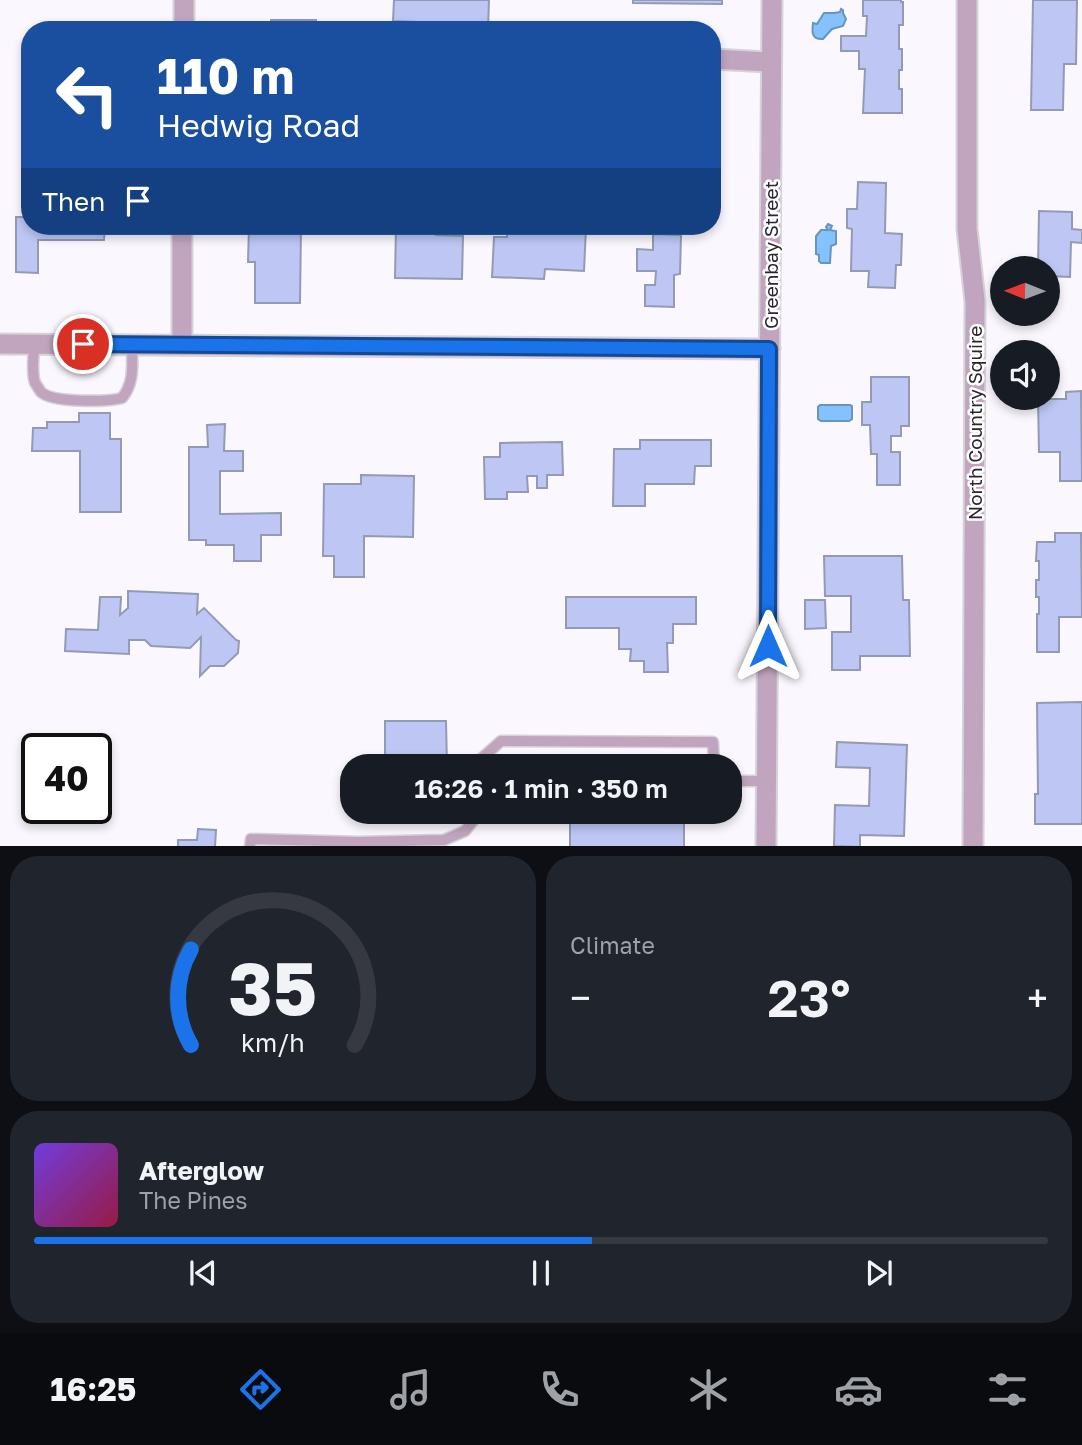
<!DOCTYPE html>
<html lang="en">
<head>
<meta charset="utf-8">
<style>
	:root { --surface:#171b24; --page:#20242c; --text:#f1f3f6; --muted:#9ea1a6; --line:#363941; --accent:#1a73e8 }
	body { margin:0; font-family:"Golos Text",sans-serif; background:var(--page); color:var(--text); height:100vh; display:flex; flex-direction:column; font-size:26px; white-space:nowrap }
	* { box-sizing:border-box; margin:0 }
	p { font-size:23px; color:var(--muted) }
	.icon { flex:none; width:38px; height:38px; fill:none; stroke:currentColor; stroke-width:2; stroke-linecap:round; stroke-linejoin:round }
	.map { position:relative; height:846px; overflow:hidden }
	.details { display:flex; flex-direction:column; gap:10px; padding:10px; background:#0d0f14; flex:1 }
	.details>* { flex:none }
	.hud { position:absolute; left:21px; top:21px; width:700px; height:214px; border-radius:28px; box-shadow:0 4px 10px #0003; background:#1a4fa0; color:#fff; overflow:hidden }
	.needle { width:46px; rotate:271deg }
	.buttons { position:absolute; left:990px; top:256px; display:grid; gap:14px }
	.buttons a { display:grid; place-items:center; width:70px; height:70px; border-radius:50%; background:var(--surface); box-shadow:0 4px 10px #0003; font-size:35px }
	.speed { position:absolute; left:21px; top:733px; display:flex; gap:14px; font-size:35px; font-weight:700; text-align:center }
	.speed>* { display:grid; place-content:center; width:91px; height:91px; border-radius:50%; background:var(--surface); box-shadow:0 4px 10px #0003; line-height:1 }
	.speed .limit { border:4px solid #111; border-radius:10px; background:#fff; color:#111 }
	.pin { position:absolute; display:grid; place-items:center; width:60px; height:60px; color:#fff; margin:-30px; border:4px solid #fff; border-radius:50%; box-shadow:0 2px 7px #0007 }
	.me { position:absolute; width:77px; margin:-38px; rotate:0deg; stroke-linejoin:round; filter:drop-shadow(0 0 5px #0008) }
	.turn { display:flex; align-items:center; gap:24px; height:147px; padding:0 21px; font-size:32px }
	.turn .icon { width:91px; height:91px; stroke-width:2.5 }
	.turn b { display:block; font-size:49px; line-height:60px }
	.then { display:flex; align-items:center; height:66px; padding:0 21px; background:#0003; gap:14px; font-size:26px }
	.big { font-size:52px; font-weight:600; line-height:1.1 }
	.details .card { flex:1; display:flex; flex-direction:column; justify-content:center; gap:10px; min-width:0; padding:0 24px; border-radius:28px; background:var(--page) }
	.details .dial { align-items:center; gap:0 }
	.dial svg { height:182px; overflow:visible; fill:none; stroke:var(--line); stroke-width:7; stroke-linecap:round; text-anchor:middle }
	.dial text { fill:var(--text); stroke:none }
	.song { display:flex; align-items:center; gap:21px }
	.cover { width:84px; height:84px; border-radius:10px; background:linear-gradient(135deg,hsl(260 70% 55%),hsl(340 70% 35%)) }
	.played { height:7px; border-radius:4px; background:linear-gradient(90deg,var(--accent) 55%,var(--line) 55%) }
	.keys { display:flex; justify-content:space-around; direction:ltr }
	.heat { display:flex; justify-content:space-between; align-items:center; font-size:38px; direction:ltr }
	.details .tiles { flex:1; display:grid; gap:10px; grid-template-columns:1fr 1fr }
	.card:last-child { grid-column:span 2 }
	.trip { position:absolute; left:340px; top:754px; width:402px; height:70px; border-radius:28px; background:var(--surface); box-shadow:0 4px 10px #0003; font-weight:600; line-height:70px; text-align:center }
	.tab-bar { display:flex; height:112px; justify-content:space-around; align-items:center; background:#090b0e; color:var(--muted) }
	.tab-bar .icon { width:49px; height:49px }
	.tab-bar .current { color:var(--accent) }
	.tab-bar b { font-size:32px; color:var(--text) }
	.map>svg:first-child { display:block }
	.water { fill:#84c2fd; stroke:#6994c0; stroke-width:2 }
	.building { fill:#bec7f4; stroke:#939ab5; stroke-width:2 }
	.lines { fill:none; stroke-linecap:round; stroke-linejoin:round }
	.service-casing { stroke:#d5d2d9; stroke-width:13 }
	.minor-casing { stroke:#d5d2d9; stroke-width:23 }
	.tertiary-casing { stroke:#d5d2d9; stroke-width:23 }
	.service { stroke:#c1a5be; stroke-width:10 }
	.minor { stroke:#c1a5be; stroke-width:19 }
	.tertiary { stroke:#c1a5be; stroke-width:19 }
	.route-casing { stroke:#114b97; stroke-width:18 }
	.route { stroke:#1a73e8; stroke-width:12 }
	.labels { text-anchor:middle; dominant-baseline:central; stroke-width:5; stroke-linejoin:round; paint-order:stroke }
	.street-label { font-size:19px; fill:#2b2732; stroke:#fff }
</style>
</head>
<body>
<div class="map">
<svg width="1082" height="847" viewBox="0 0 1082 847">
	<rect width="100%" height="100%" fill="#faf8fe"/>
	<!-- water -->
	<g class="water">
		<path d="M841,9L843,10V13L846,19L843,26L832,29L823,39C811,40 812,31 813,23L817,24L824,13H834L840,12Z"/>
		<path d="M828,224L832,226L830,230L836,231V244L831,246L830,263H821L819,261V255L816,254V236L821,230H828L826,227Z"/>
		<path d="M820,405H850L852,406V419L849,421H821L818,419V407Z"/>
	</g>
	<!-- building -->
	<g class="building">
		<path d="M394,0H489L488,30L418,28V22L393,21Z"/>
		<path d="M633,0H722V4L633,3Z"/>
		<path d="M863,0H901V2H903V25H899V49H902V70H899V89H902V113H863L865,69H859V51H841V36H866L867,16H863Z"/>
		<path d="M1033,0H1077L1076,64H1064L1063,110H1031Z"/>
		<rect x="271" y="20" width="45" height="10"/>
		<path d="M75,25L105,26V30H75Z"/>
		<path d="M858,182L886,183L885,233L902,234L901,265H896L895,288L868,287L869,271H851L852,229L847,228V209H857Z"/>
		<path d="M1039,211L1072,212V229L1082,230V243L1071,242L1070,277L1048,276V268H1038Z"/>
		<path d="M16,217H30V226H105L104,240H38V273L16,272Z"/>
		<path d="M249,226H301L300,303H255V262H248Z"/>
		<path d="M396,226H411V234H418L419,226H437L436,235L463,236L462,279L395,278Z"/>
		<rect x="438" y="226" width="21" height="8"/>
		<path d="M572,227L586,228L584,271L545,269L544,279L492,277L494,237H507V231L571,234Z"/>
		<path d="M653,234L681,235L680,274L674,275V307L645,306V285H655L656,271H637V249L653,250Z"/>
		<path d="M871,377H909V426H901V436H891V452H900V485H877V454H871L870,425H862V402H871Z"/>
		<path d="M1081,391L1082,481H1060V452H1039L1038,399H1066V392Z"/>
		<path d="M79,413H110V439H121V512H80V451H32L33,428H47V422H79Z"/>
		<path d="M225,424L224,451H243V471H220V514L281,513V535H261V561H234V545H206V540H189V447H208L207,425Z"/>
		<path d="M640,440H711V466H695L694,484H645V506H613L614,449H640Z"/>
		<path d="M562,442L563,475H547V488H537V476H527L528,492H507V499H485L484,457H500V443Z"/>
		<path d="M361,475L414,476L413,537L364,536V577H334V556H323L324,484H361Z"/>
		<path d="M1055,533H1081L1082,617H1059V652H1037V614H1039V597H1036V580H1039V561H1036L1037,542H1055Z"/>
		<path d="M824,556H902L903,600H909L910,656H860V670H832V632H851V596H825Z"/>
		<path d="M128,591L198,594L197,614L204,608L236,640L239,641L238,653L224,666H210L200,676L201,637L190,648L151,646L145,640H129V654L65,651L66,629L98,630L100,597H121L120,615L128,608Z"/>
		<path d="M566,597H696V624H673V643H667L668,672H644V661H630L631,649H619V628H566Z"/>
		<path d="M805,600H825L826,628L805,629Z"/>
		<path d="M1082,702V824H1035V794H1038L1037,703Z"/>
		<path d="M385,721H446L447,766H385Z"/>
		<path d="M837,742L907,745L904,836L860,835V847L834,846L835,805L869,806L870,768L836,767Z"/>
		<rect x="570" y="812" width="114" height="35"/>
		<path d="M198,829L216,830L215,847H178V840H197Z"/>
	</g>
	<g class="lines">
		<defs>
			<g id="service">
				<path d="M34,344C34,356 31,371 35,383C36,384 40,391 41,392C53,403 107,402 122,398C135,382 132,364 132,345"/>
				<path d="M481,766L482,758L501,741L713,742L714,766"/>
				<path d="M730,781H767"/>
				<path d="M250,847L251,839L358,842L444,840L465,831L480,812"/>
			</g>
			<g id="minor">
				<path d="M967,0V229L975,301L973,847"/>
				<path d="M184,30V0"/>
				<path d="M712,59L771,62"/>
				<path d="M182,345V226"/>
			</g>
			<g id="tertiary">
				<path d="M0,344L770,349"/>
				<path d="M766,847L772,0"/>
			</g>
		</defs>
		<!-- service casing -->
		<use href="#service" class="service-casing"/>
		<!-- minor casing -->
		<use href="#minor" class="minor-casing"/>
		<!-- tertiary casing -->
		<use href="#tertiary" class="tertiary-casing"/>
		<!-- service -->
		<use href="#service" class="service"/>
		<!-- minor -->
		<use href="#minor" class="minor"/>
		<!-- tertiary -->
		<use href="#tertiary" class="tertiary"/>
	</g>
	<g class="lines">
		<defs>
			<path id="route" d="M83,344L769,349L768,646"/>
		</defs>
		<!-- route casing -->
		<use href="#route" class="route-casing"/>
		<!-- route -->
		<use href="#route" class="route"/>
	</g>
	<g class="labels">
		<!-- street labels -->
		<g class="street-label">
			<text transform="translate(770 255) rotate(-90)">Greenbay Street</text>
			<text transform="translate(974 423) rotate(-90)">North Country Squire</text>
		</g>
	</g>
</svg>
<div class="buttons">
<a><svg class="needle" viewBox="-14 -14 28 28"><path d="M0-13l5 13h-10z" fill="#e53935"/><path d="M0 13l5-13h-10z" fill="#9ea1a6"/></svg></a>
<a><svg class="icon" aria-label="sound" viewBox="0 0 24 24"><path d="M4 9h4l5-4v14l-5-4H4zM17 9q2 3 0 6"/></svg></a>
</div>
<div class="speed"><div class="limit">40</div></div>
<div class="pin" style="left:83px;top:344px;background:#d93025"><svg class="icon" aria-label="arrive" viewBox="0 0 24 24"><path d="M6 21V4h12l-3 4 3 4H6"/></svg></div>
<svg class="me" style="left:768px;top:646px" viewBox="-20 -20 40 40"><path d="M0-17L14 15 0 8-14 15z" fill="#1a73e8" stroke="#fff" stroke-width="4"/></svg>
<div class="trip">16:26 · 1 min · 350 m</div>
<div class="hud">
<div class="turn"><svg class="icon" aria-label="left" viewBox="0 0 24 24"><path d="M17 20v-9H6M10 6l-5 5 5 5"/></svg><div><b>110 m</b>Hedwig Road</div></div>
<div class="then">Then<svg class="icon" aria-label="arrive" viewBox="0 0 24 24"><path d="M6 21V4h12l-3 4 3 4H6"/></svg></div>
</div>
</div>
<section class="details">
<div class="tiles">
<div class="card dial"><svg viewBox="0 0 100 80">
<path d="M14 69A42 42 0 1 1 86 69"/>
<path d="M14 69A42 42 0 0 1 14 27" stroke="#1a73e8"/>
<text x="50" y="56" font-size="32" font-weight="700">35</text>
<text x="50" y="72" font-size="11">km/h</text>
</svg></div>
<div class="card"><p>Climate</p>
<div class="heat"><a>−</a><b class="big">23°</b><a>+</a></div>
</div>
<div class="card">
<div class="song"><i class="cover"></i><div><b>Afterglow</b><p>The Pines</p></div></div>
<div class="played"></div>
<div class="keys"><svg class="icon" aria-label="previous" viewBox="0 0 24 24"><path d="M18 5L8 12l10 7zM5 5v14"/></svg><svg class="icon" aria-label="pause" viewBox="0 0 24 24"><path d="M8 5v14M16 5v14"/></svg><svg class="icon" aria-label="next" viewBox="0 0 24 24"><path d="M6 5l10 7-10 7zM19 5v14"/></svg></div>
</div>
</div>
</section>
<nav class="tab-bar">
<b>16:25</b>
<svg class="icon current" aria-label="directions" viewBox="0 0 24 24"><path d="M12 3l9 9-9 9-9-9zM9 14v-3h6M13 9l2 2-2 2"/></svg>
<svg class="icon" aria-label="music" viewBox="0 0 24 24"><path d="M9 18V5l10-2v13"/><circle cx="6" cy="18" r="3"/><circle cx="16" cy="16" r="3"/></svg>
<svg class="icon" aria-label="phone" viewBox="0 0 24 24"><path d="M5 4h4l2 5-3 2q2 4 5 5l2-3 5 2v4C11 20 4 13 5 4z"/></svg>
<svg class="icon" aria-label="climate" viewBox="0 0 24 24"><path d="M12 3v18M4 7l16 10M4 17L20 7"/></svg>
<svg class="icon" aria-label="car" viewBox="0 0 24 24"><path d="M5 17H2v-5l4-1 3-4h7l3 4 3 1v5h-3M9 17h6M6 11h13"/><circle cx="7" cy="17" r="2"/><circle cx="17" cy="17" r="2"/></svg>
<svg class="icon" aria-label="filters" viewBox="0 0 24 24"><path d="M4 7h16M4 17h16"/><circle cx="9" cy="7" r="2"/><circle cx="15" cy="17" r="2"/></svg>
</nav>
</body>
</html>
